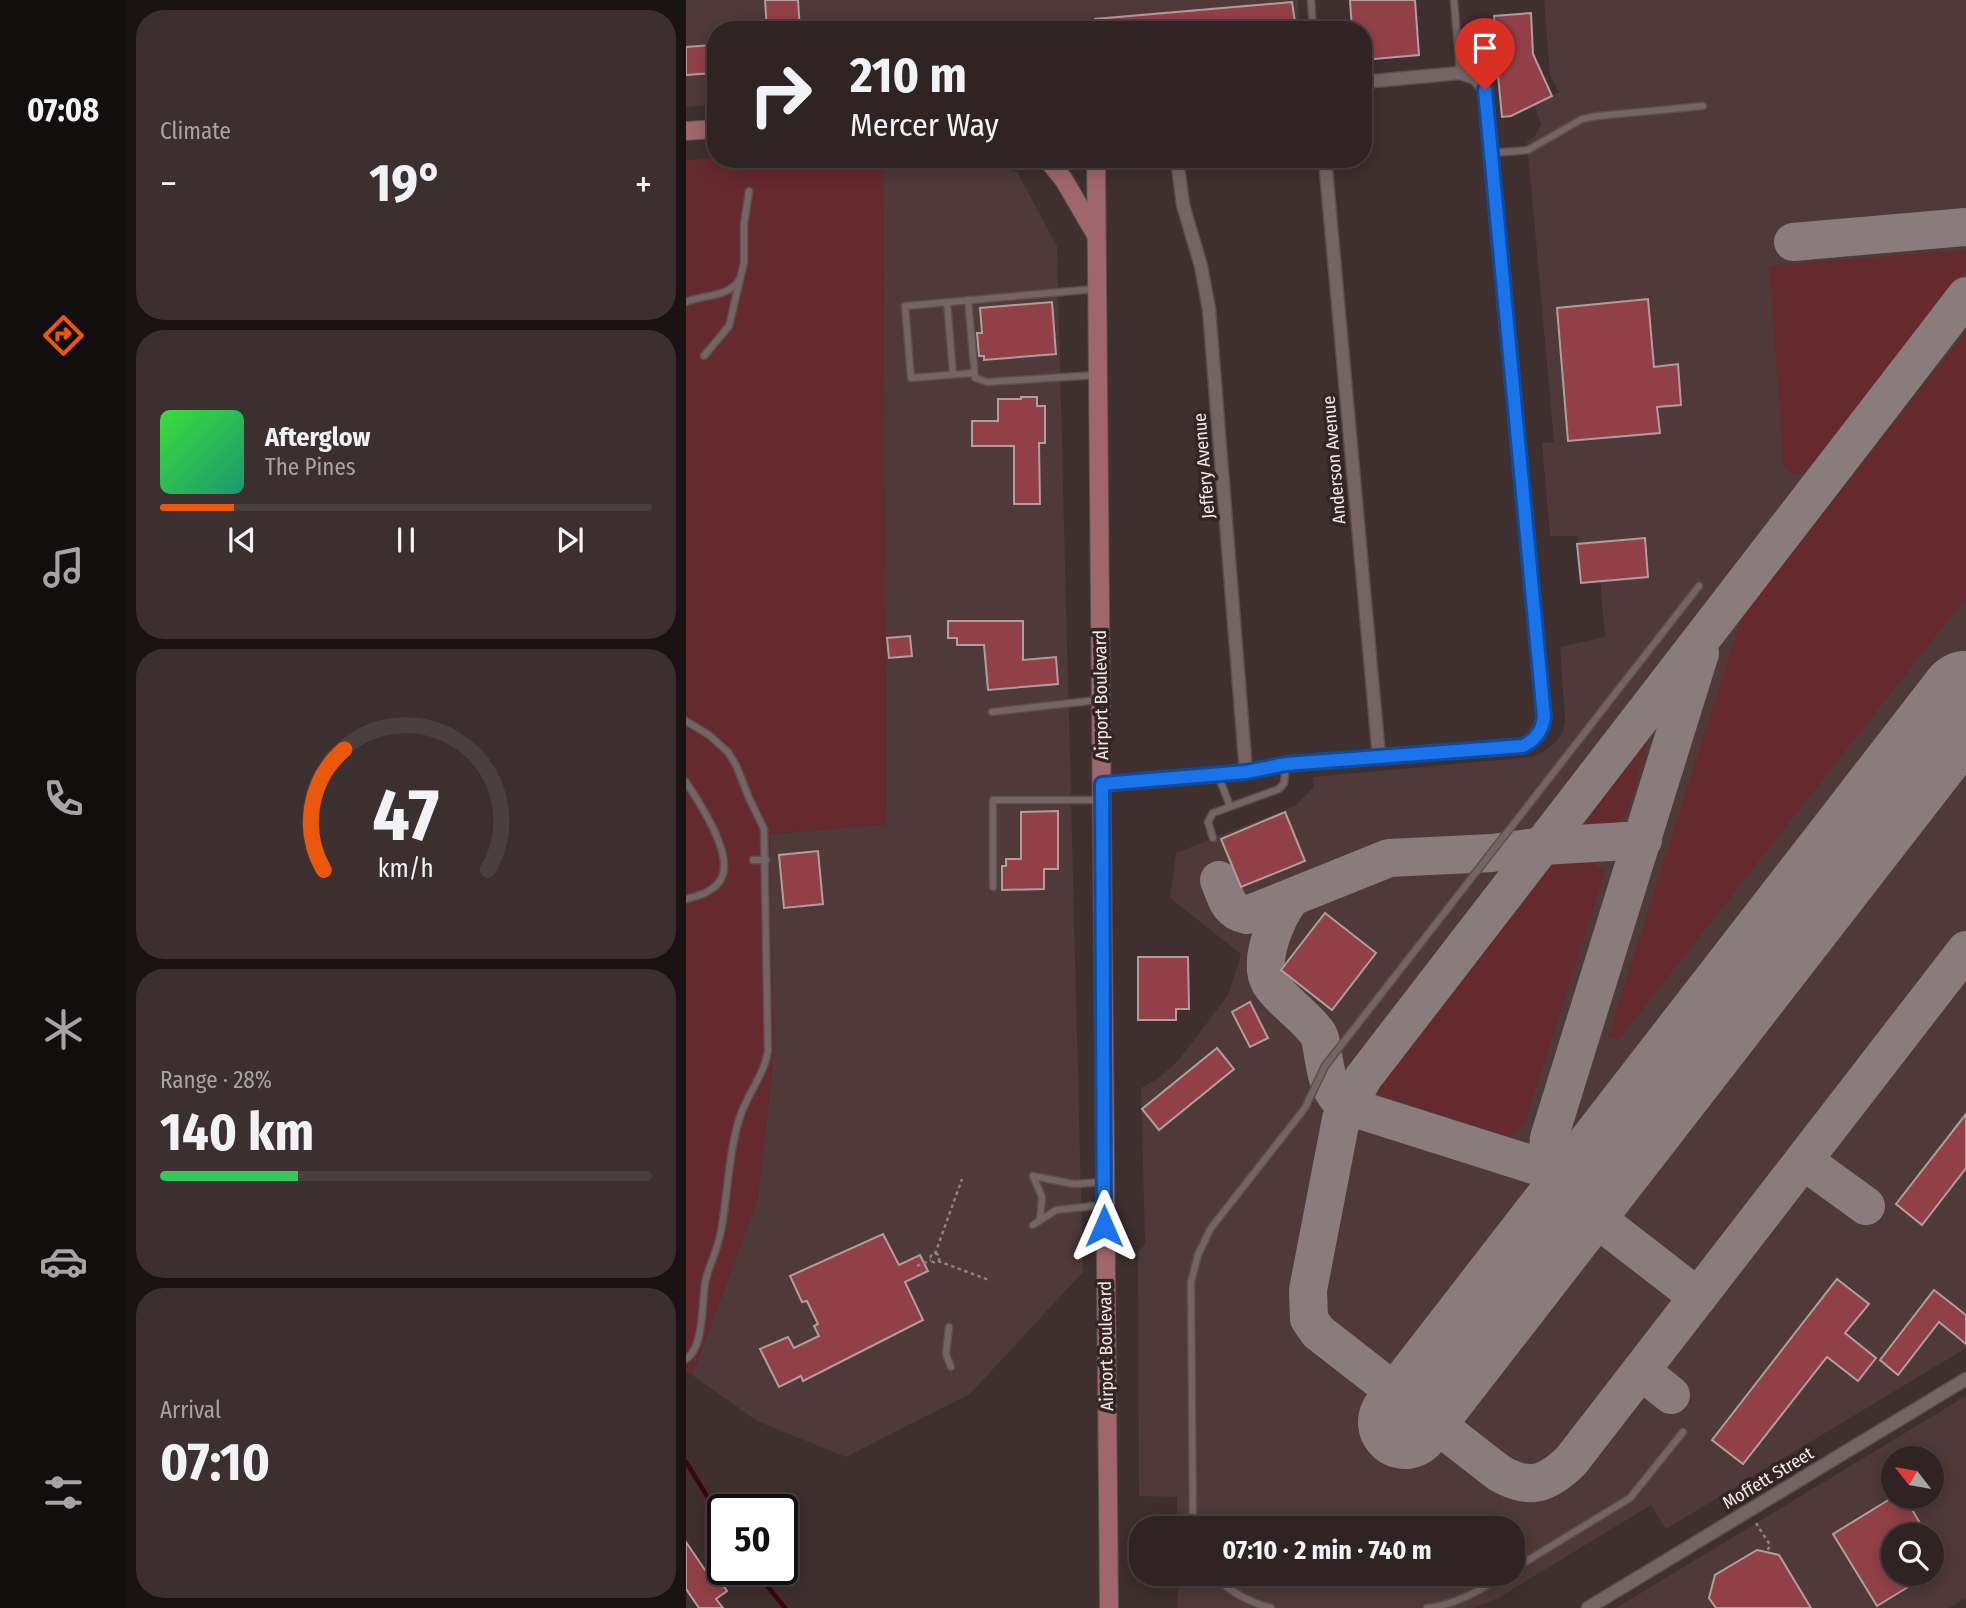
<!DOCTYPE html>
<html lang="en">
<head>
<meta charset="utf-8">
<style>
	:root { --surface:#2f2323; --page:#3b2f30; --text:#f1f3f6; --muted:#a7a4a6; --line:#4a4041; --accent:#ea580c }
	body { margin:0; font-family:"Fira Sans Condensed",sans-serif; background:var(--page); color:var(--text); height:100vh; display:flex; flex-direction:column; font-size:26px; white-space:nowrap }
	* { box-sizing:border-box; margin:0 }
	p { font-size:23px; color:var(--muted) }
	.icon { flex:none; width:38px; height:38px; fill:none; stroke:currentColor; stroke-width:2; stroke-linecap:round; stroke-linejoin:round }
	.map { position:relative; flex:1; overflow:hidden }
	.sheet { display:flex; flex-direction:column; gap:10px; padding:10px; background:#1a1313; width:560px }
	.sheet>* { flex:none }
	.top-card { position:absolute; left:21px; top:21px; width:665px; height:147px; border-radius:28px; box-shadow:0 4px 18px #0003,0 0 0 2px var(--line); background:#2f2323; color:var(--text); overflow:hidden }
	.needle { width:46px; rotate:301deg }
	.fabs { position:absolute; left:1195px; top:1446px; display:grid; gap:14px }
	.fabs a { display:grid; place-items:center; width:63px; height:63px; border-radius:50%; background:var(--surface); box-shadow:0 4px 18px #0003,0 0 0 2px var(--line); font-size:35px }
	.speed { position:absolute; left:21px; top:1494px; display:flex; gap:14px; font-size:35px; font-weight:700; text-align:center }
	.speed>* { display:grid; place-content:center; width:91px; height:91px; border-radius:50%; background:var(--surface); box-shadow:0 4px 18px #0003,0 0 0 2px var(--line); line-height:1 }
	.speed .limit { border:4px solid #111; border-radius:10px; background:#fff; color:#111 }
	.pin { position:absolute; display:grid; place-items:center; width:60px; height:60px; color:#fff; margin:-72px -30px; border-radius:50% 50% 50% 0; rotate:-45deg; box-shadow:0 0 7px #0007 }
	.pin .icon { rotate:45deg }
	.me { position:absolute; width:77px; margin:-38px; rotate:0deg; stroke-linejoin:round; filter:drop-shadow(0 0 5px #0008) }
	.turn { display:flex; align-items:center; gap:24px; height:147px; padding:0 28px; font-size:32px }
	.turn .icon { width:91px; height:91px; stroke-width:2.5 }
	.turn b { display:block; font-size:49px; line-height:60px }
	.big { font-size:52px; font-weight:700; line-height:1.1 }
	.sheet .widget { flex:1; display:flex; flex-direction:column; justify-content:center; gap:10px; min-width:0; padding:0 24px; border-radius:28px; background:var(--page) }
	.sheet .dial { align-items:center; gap:0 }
	.dial svg { height:182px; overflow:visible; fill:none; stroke:var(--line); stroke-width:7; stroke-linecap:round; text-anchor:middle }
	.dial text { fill:var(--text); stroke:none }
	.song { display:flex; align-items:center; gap:21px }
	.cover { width:84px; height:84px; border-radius:10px; background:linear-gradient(135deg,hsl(120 70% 55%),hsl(160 70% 35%)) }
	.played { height:7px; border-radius:4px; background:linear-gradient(90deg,var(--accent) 15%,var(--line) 15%) }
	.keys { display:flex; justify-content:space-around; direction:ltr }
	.heat { display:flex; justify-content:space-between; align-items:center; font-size:38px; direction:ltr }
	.charge { height:10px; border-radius:5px; background:linear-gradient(90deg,#34c759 28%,var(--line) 0) }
	.trip { position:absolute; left:443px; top:1516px; width:396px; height:70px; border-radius:28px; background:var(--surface); box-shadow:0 4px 18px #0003,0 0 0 2px var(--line); font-weight:700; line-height:70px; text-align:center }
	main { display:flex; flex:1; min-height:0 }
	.tabs { display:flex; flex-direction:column; width:126px; justify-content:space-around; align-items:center; background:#130e0e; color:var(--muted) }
	.tabs .icon { width:49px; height:49px }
	.tabs .active { color:var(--accent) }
	.tabs b { font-size:32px; color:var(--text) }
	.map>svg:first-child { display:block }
	.built { fill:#4f3939; fill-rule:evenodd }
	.green { fill:#65292e }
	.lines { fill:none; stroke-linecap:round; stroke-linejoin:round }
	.stream { stroke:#3e030e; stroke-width:4.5 }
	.taxiway { stroke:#8a7c7c; stroke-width:38 }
	.runway { stroke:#8a7c7c; stroke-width:94 }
	.building { fill:#924047; stroke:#b19d9d; stroke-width:2 }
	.service-casing { stroke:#5b4e4e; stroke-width:9 }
	.minor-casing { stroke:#5b4e4e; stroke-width:15 }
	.secondary-casing { stroke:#5b4e4e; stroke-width:20 }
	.path { stroke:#918383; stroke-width:2.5; stroke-dasharray:3.5 3.5; stroke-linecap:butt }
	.service { stroke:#766464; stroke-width:6 }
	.minor { stroke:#766464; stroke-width:12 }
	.secondary { stroke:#9f676b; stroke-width:18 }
	.route-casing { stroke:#114b97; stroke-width:18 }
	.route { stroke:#1a73e8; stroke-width:12 }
	.labels { text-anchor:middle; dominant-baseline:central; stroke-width:7; stroke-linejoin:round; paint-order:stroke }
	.street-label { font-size:18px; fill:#f4e9e9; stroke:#342525 }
</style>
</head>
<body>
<main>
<nav class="tabs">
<b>07:08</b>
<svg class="icon active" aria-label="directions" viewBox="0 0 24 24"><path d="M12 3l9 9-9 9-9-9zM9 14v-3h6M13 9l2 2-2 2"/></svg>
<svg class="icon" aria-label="music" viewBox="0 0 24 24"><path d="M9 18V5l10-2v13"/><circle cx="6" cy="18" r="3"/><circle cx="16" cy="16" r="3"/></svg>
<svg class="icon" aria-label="phone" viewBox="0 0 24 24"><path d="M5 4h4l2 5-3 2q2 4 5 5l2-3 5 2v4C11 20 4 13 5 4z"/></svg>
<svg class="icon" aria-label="climate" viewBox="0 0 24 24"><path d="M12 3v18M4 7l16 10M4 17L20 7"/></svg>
<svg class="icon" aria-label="car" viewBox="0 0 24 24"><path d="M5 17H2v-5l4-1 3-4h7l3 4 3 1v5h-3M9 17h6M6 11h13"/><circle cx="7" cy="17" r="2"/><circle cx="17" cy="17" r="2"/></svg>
<svg class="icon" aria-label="filters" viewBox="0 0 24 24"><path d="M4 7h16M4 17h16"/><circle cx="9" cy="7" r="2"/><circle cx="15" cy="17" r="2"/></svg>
</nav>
<section class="sheet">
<div class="widget"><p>Climate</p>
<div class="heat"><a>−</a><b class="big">19°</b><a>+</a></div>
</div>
<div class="widget">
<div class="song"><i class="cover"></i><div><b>Afterglow</b><p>The Pines</p></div></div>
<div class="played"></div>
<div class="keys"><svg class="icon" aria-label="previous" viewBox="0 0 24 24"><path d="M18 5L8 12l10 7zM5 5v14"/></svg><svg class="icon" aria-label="pause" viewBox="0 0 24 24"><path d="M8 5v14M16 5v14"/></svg><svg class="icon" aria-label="next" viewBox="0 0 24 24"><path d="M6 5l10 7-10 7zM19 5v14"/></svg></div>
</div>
<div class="widget dial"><svg viewBox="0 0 100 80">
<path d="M14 69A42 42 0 1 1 86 69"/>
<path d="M14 69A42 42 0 0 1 23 16" stroke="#ea580c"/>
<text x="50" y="56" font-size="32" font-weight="700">47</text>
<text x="50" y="72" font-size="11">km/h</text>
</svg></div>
<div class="widget"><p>Range · 28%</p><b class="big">140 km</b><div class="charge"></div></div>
<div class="widget"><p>Arrival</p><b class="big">07:10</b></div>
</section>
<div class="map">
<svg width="1280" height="1608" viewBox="0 0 1280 1608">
	<rect width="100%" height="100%" fill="#3f2f2f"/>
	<!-- built -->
	<g class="built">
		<path d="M0,0H612L614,30H30V105L0,107Z"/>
		<path d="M858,0H1280V1348L980,1529L965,1505L812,1598L787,1608H492V1573H826V1528H491V1497L453,1496L452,1252L459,1244L455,1088L471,1079L492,1061L542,995L555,954L484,898L490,853L609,806L628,787L627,777L845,757L856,753L872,740L877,731L879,719L874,647L919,637L911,544L893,546L891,536H864L856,443L868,442L841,141L849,136L855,124L848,105L873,92L864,75Z"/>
		<path d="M197,159H299L331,172L371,246L397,1272L284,1394L160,1457L71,1421L6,1375L71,1201L88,1052L83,834L200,824Z"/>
		<path d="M1280,1396V1598L1263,1608H930ZM1208,1458H1246V1496H1208ZM1208,1535H1246V1573H1208Z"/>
	</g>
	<!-- green -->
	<g class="green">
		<path d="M30,158L197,159L200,824L83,834L88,1052L71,1201L6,1375L0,1372V160Z"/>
		<path d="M1280,250V270L1123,472L1110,475L1098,468L1083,266Z"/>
		<path d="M1280,332V597L932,1040L922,1037L1056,616Z"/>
		<path d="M964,730L943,808L934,822L897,827Z"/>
		<path d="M865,862H905L919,872L839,1122L824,1137L692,1094L695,1079Z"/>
	</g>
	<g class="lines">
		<!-- stream -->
		<g class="stream">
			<path d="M0,1462L37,1522"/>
			<path d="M68,1570L99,1608"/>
		</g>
		<!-- taxiway -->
		<g class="taxiway">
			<path d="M1107,242L1280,227"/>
			<path d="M1280,296L677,1078L655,1119L622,1290L623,1319L632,1332L813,1473C844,1491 861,1484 885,1461L1280,950"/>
			<path d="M533,880C540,897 541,911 561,915L703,858L806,853L857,846L957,840"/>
			<path d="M605,898C591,916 571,961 584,983C596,1002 619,1015 632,1034C635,1038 635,1045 636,1049C640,1071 641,1093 661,1106L860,1169"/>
			<path d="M1118,1161L1180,1206"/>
			<path d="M1012,1297L870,1187L860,1169L863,1138L1014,653"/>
			<path d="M955,1371L985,1395"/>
		</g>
		<!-- runway -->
		<path class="runway" d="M719,1422L1280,698"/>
	</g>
	<!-- building -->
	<g class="building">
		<path d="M79,0H112L114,30H81Z"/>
		<path d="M664,0H729L733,55L677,60V30H666Z"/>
		<path d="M606,2L609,22L525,30H410L409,19Z"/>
		<path d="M845,13L847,54L866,96L825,116L816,117L811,65L803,59L801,27L809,26L808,16Z"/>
		<path d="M26,45L28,73L0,75V47Z"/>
		<path d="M962,299L968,367L992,364L995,405L971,407L974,433L882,441L871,308Z"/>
		<path d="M366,302L370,354L298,360V356H293L291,333H296L294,308Z"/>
		<path d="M335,397H351V406H359V443H353L354,504H328V446H286V421H312V399H335Z"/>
		<path d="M959,538L962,577L895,583L891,544Z"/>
		<path d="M262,621H337V660L370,657L372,684L302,690L298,645H271V638H262Z"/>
		<path d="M224,636L226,656L203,658L201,638Z"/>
		<path d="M372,811V869H358V889L316,890V866H320V859H335V812Z"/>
		<path d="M599,812L619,861L555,887L535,839Z"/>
		<path d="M132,851L137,904L98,908L93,855Z"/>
		<path d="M639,913L690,953L646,1010L595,970Z"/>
		<path d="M452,957H502L503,1009H490V1020H452Z"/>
		<path d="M564,1002L582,1038L564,1047L546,1012Z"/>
		<path d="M531,1048L548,1069L473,1130L456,1109Z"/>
		<path d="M1280,1114V1168L1236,1225L1210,1204Z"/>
		<path d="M197,1234L213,1265L234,1255L242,1271L219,1282L237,1320L117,1381L115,1376L93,1387L74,1349L102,1337L108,1348L133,1336L128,1326L132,1324L121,1301L116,1302L104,1276Z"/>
		<path d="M1151,1279L1183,1304L1159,1333L1190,1358L1172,1381L1141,1357L1057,1464L1026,1440Z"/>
		<path d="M1248,1290L1280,1315V1344L1253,1322L1212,1375L1194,1360Z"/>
		<path d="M1209,1496H1218L1241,1535H1208V1573H1245L1191,1606L1147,1534Z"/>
		<path d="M0,1542L19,1570L24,1566L41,1591L30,1599L37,1608H13L0,1589Z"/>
		<path d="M1071,1550L1093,1555L1125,1608H1030L1023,1598L1029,1575Z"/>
	</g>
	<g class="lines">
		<defs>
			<g id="service">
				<path d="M625,0L627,30"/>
				<path d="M768,0L774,73"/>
				<path d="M805,153L842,150L896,119L912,116L1017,106"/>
				<path d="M54,279L58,263V224L63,191"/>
				<path d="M282,300L289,378L301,382L411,375"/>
				<path d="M0,302C19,294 42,298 54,279L43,326L18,356"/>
				<path d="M261,302L267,374"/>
				<path d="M288,373L225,378L219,306L409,289"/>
				<path d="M306,712L412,700"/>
				<path d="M0,721L23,735L42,752L50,765L63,798L78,829L82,1051C78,1076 60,1095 53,1120C42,1156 42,1194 35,1231C32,1249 23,1265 19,1283C16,1303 18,1348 0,1359"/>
				<path d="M532,775L544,806"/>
				<path d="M0,782C13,802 47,853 36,877C30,891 13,896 0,899"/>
				<path d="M527,838L522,822L527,813L593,789L598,783L600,765"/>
				<path d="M67,860H80"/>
				<path d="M307,887V800H413"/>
				<path d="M347,1176L388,1184L416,1182"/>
				<path d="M347,1176L356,1197L354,1220"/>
				<path d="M347,1225L370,1210L417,1205"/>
				<path d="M263,1327L260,1354L265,1367"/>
				<path d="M507,1528L505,1282L512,1255L525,1228L619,1108L639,1066L1013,586"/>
				<path d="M826,1570L944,1498L997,1432"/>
				<path d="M526,1573C542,1591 562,1602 585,1608"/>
				<path d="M741,1608C771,1605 796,1589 821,1573"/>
			</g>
			<g id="minor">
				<path d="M491,159L497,205L515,266L523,309L560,772"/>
				<path d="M639,159L693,757"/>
				<path d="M416,784L560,772L600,764L837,746C850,740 856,732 858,717L799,90L789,78L774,73L677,82"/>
				<path d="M902,1608L1280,1379"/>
			</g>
			<g id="secondary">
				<path d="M0,131L30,129"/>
				<path d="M361,159L378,180L410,235"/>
				<path d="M410,159L423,1608"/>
			</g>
		</defs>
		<!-- service casing -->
		<use href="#service" class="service-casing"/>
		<!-- minor casing -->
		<use href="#minor" class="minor-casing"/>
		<!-- secondary casing -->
		<use href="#secondary" class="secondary-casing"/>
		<!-- path -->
		<g class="path">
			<circle cx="249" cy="1258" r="4.5"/>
			<path d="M249,1254L276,1179"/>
			<path d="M252,1261L303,1280"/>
			<path d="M231,1266L245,1260"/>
			<path d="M1070,1523L1084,1545L1081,1552"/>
		</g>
		<!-- service -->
		<use href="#service" class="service"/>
		<!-- minor -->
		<use href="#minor" class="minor"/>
		<!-- secondary -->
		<use href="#secondary" class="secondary"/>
	</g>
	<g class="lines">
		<defs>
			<path id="route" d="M418,1226L416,784L560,772L600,764L837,746C850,740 856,731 858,717L799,90"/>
		</defs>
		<!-- route casing -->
		<use href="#route" class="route-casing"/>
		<!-- route -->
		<use href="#route" class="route"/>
	</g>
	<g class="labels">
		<!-- street labels -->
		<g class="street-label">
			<text transform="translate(648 460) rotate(-95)">Anderson Avenue</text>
			<text transform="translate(518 466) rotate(-95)">Jeffery Avenue</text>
			<text transform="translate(415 695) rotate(-91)">Airport Boulevard</text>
			<text transform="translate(420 1346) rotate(-91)">Airport Boulevard</text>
			<text transform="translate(1082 1478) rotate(-31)">Moffett Street</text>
		</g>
	</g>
</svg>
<div class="fabs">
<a><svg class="needle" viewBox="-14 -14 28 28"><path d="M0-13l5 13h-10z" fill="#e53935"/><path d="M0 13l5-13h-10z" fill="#a7a4a6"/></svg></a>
<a><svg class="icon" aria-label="search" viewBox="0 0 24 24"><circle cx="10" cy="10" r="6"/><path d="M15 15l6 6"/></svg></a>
</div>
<div class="speed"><div class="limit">50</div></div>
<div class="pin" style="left:799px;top:90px;background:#d93025"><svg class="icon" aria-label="arrive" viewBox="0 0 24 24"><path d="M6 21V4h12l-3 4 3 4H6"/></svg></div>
<svg class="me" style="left:418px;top:1226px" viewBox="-20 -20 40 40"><path d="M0-17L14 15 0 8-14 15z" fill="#1a73e8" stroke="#fff" stroke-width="4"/></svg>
<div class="trip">07:10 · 2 min · 740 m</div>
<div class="top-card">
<div class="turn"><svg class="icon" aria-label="right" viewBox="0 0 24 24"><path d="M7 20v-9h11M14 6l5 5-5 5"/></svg><div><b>210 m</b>Mercer Way</div></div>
</div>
</div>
</main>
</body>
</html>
